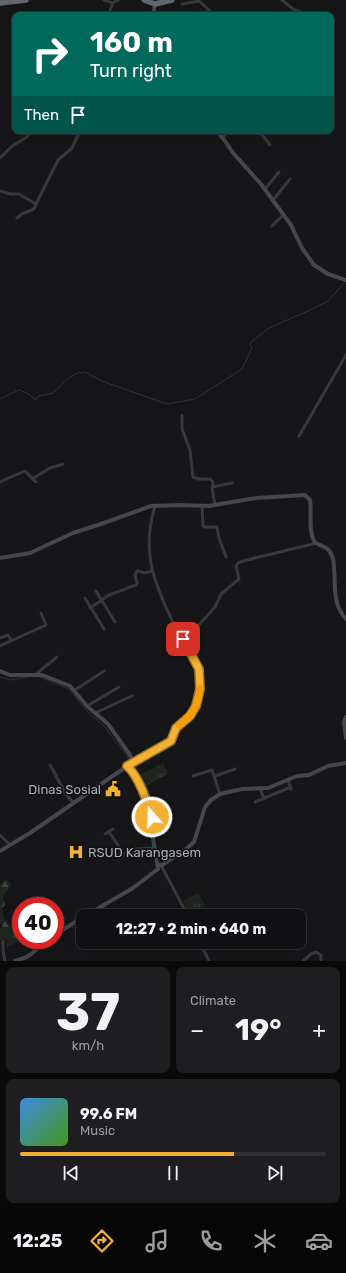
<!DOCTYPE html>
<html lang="en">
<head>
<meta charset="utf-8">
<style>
	:root { --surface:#101012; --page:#1e1e20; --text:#f1f3f6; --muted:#9c9d9f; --line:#303032; --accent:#f2b134 }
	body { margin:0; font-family:Rubik,sans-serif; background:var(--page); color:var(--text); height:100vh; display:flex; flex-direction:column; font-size:15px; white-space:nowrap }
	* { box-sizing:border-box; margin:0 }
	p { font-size:13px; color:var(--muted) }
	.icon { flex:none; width:22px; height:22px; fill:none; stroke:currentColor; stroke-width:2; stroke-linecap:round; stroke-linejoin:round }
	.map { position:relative; height:961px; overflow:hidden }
	.drawer { display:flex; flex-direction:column; gap:6px; padding:6px; background:#09090a; flex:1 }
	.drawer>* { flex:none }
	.top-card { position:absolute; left:12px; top:12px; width:322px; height:122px; border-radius:8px; box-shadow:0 4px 16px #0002,0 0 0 1px var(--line); background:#00695c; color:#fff; overflow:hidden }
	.speed { position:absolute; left:12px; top:897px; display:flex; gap:8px; font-size:20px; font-weight:700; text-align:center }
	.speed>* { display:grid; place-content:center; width:52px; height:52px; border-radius:50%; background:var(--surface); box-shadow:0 4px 16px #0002,0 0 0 1px var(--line); line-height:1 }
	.speed .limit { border:6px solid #d22; background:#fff; color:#111 }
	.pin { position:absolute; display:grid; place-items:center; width:34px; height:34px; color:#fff; margin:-17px; border-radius:8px; box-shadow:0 2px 6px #0006 }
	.me { position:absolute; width:44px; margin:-22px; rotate:340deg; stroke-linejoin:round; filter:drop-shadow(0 0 3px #0008) }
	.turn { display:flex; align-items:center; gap:14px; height:84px; padding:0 12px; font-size:18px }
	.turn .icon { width:52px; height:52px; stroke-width:2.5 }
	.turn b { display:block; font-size:28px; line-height:34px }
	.then { display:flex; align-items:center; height:38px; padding:0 12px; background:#0003; gap:8px; font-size:15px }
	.big { font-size:30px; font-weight:700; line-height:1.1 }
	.drawer .tile { flex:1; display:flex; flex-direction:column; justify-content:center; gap:6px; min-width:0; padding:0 14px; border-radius:8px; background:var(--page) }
	.drawer .dial { align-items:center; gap:0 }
	.dial b { font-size:52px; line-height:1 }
	.song { display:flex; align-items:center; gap:12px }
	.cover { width:48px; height:48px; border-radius:6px; background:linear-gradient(135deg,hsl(210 70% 55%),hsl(100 70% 35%)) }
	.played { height:4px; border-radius:2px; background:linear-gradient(90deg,var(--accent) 70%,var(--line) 70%) }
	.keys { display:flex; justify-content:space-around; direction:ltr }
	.heat { display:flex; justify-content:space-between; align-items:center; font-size:22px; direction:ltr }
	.drawer .tiles { flex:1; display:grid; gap:6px; grid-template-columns:1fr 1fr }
	.tile:last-child { grid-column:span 2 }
	.trip { position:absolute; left:76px; top:909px; width:230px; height:40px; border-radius:8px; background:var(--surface); box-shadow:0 4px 16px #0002,0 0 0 1px var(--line); font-weight:700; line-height:40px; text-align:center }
	.dock { display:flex; height:64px; justify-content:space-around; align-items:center; background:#060607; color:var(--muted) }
	.dock .icon { width:28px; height:28px }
	.dock .current { color:var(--accent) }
	.dock b { font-size:18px; color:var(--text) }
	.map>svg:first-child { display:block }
	.grass { fill:url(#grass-tufts) }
	.forest { fill:url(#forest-firs) }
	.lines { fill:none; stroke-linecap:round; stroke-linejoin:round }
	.stream { stroke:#2c353c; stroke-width:1 }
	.street { stroke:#37383d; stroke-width:3 }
	.secondary { stroke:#45474d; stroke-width:4 }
	.highway { stroke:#63666e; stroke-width:5.5 }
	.route-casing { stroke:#9d7322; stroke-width:10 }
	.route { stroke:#f2b134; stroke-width:7 }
	.slow { stroke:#f59e0b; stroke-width:7 }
	.labels { text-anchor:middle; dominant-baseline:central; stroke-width:3.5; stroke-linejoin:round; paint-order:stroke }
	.poi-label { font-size:13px; fill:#a8adb8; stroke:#111113; text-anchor:end }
</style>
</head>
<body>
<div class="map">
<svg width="346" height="961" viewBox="0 0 346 961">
	<defs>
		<pattern id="grass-tufts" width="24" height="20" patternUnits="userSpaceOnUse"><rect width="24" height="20" fill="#1e261f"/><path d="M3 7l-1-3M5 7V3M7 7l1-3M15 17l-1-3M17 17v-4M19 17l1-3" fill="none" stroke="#3c433d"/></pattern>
		<pattern id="forest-firs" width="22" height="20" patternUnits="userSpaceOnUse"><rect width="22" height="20" fill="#1e261f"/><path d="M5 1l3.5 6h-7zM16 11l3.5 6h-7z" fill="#3c433d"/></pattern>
	</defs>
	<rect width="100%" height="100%" fill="#161618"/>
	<!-- grass -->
	<g class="grass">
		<path d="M163,763L168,774L142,788L136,777Z"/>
		<path d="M198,893L206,906L189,913L183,901Z"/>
	</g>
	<!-- forest -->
	<path class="forest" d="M6,879L12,885L3,895L5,905L2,908L4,918L11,927L21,924V940H24L21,943L20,941L7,947V940L3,939L0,940V929L3,927L0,923V883L1,884Z"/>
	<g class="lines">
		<!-- stream -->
		<g class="stream">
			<path d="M0,399L19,390L27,393L36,400L38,396L53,393L70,377L78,373L85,372L102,381L167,404L195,399L242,369L252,348L250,343L269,328L308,311L328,301L346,281"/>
			<path d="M0,677L10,680L27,677"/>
			<path d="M40,677L69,689L85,709L105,727L127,756L129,762"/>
		</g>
		<!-- street -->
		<g class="street">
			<path d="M104,0L113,3L118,0"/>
			<path d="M198,0L214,15"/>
			<path d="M282,0L293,9L309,15"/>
			<path d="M182,4L199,1"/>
			<path d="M108,15L113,3"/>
			<path d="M259,131L270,145"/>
			<path d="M223,138L228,131"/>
			<path d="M0,158L12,146L27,137L32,131"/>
			<path d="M265,189L279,172"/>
			<path d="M0,191L10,194H19L36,204L34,209L22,214L17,218"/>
			<path d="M273,200L290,179"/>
			<path d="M36,204L58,160L72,148L80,131"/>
			<path d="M272,226L283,215"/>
			<path d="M182,415V429L190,450L193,477L198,479H210L213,482V487"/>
			<path d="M299,436L346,355"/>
			<path d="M32,479L50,468L63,464"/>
			<path d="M0,482L25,471L36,482"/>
			<path d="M202,506L203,526L205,527H217L219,538L226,557"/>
			<path d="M215,506L212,487L232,483"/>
			<path d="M96,591L115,622"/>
			<path d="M85,598L104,629"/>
			<path d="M90,608L109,595L136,585L137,583L135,575L137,571L145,573L152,571"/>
			<path d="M181,636L197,627L215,607L221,594L239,579L236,566L238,563L243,561L317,543"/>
			<path d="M0,638L8,635L11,640"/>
			<path d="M0,646L46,625L41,613"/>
			<path d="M36,674L57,657"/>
			<path d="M75,690L104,671"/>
			<path d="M87,706L119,687"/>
			<path d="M95,713L132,696"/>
			<path d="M133,762L171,741C173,737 173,733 175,729C177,726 181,724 184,721C193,714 197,707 199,696C206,665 184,644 171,618C152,579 142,548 155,506"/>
			<path d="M50,765C58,777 62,793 74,803"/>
			<path d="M193,776L212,770L220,794"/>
			<path d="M215,776L235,769"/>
			<path d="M288,780L291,789"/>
			<path d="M260,788L264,799"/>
			<path d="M255,802L291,787"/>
			<path d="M109,832L118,845L121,854"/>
			<path d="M105,834L113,829"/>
			<path d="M0,835L10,845"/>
			<path d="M115,857L136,849L154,848"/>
			<path d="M162,867L188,916"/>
			<path d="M3,941V951L5,961"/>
			<path d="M200,942L209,961"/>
			<path d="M203,948L215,942"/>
			<path d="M303,961L311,954L316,952L321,955V961"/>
		</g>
		<!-- secondary -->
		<g class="secondary">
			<path d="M153,15L155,4"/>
			<path d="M217,131L225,141L233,153L261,184L291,225L302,248L314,265L328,274L346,280"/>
			<path d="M0,558L30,553L73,533L101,524L151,506L181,505L209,506L256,498L305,495L310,500C312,513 308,530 314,541C318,547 328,544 332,556C334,560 334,565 334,569C336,589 332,603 346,619"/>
			<path d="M0,671L10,675H42L70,686L87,706L108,724L130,755L133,762L30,833L0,851"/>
			<path d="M346,717L344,722L346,738"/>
			<path d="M127,766L132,770L138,783L151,815L153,826V838L158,869"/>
			<path d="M158,865H162L185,850L194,842L205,807L211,800L220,794L242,789L268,788L297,776L309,775L328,766L346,763"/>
			<path d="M85,916L133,888L158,869"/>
			<path d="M55,935L83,917"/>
			<path d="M15,961C34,956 33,951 47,940"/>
		</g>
		<!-- highway -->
		<g class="highway">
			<path d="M144,0L155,4L172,0"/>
			<path d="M0,3L26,0"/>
		</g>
	</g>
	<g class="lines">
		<defs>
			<path id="route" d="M152,817C148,803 138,775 127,766L171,741L176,728L190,716L196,706L200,689L199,669L183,639"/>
		</defs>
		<!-- route casing -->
		<use href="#route" class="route-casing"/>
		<!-- route -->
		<use href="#route" class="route"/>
		<!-- slow -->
		<path class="slow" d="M179,725C192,715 199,705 200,688"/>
	</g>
	<!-- icons -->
	<defs>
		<symbol id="civic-bare" viewBox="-9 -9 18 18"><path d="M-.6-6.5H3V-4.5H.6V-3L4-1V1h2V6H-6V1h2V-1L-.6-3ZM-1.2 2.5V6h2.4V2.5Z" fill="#f2b134" stroke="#111113" stroke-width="2.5" paint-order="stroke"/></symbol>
		<symbol id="hospital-bare" viewBox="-9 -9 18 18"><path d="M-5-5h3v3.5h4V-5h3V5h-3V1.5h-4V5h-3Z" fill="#f2b134" stroke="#111113" stroke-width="2.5" paint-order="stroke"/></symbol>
	</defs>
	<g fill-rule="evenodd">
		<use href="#civic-bare" x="102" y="778" width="22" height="22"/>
		<use href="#hospital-bare" x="65" y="841" width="22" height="22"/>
	</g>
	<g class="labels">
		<!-- poi labels -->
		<g class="poi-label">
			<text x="101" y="789">Dinas Sosial</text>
			<text x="88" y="852" text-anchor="start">RSUD Karangasem</text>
		</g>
	</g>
</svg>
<div class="speed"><div class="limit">40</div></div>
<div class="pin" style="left:183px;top:639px;background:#d93025"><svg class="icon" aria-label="arrive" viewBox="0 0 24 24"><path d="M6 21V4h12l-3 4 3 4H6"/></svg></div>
<svg class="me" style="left:152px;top:817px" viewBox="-20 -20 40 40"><circle r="17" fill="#f2b134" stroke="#fff" stroke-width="3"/><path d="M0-11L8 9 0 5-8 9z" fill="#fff"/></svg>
<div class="trip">12:27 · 2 min · 640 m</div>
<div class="top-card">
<div class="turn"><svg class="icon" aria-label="right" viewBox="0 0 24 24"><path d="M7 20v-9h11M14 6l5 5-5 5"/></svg><div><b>160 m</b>Turn right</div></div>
<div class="then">Then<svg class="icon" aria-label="arrive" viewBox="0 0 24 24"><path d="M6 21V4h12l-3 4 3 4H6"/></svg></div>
</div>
</div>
<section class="drawer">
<div class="tiles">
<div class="tile dial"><b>37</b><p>km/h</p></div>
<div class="tile"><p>Climate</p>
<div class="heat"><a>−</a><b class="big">19°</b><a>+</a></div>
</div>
<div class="tile">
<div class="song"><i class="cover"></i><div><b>99.6 FM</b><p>Music</p></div></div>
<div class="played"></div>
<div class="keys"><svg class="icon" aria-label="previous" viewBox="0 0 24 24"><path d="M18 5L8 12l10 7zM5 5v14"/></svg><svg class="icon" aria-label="pause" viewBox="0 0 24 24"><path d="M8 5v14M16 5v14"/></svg><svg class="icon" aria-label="next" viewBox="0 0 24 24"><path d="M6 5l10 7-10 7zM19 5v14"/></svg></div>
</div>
</div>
</section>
<nav class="dock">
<b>12:25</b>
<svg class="icon current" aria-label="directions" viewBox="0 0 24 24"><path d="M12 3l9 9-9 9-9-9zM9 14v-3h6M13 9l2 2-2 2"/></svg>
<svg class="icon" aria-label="music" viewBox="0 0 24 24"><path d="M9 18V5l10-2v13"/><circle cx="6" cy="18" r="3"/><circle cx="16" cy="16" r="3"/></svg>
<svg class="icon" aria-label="phone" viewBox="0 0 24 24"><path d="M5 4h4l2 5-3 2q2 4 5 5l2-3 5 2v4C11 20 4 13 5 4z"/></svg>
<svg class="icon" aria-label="climate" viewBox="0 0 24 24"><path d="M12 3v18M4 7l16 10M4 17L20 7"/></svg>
<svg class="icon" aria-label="car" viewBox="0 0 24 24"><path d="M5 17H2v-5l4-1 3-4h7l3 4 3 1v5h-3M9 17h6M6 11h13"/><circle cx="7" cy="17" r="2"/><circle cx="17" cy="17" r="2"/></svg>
</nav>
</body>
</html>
